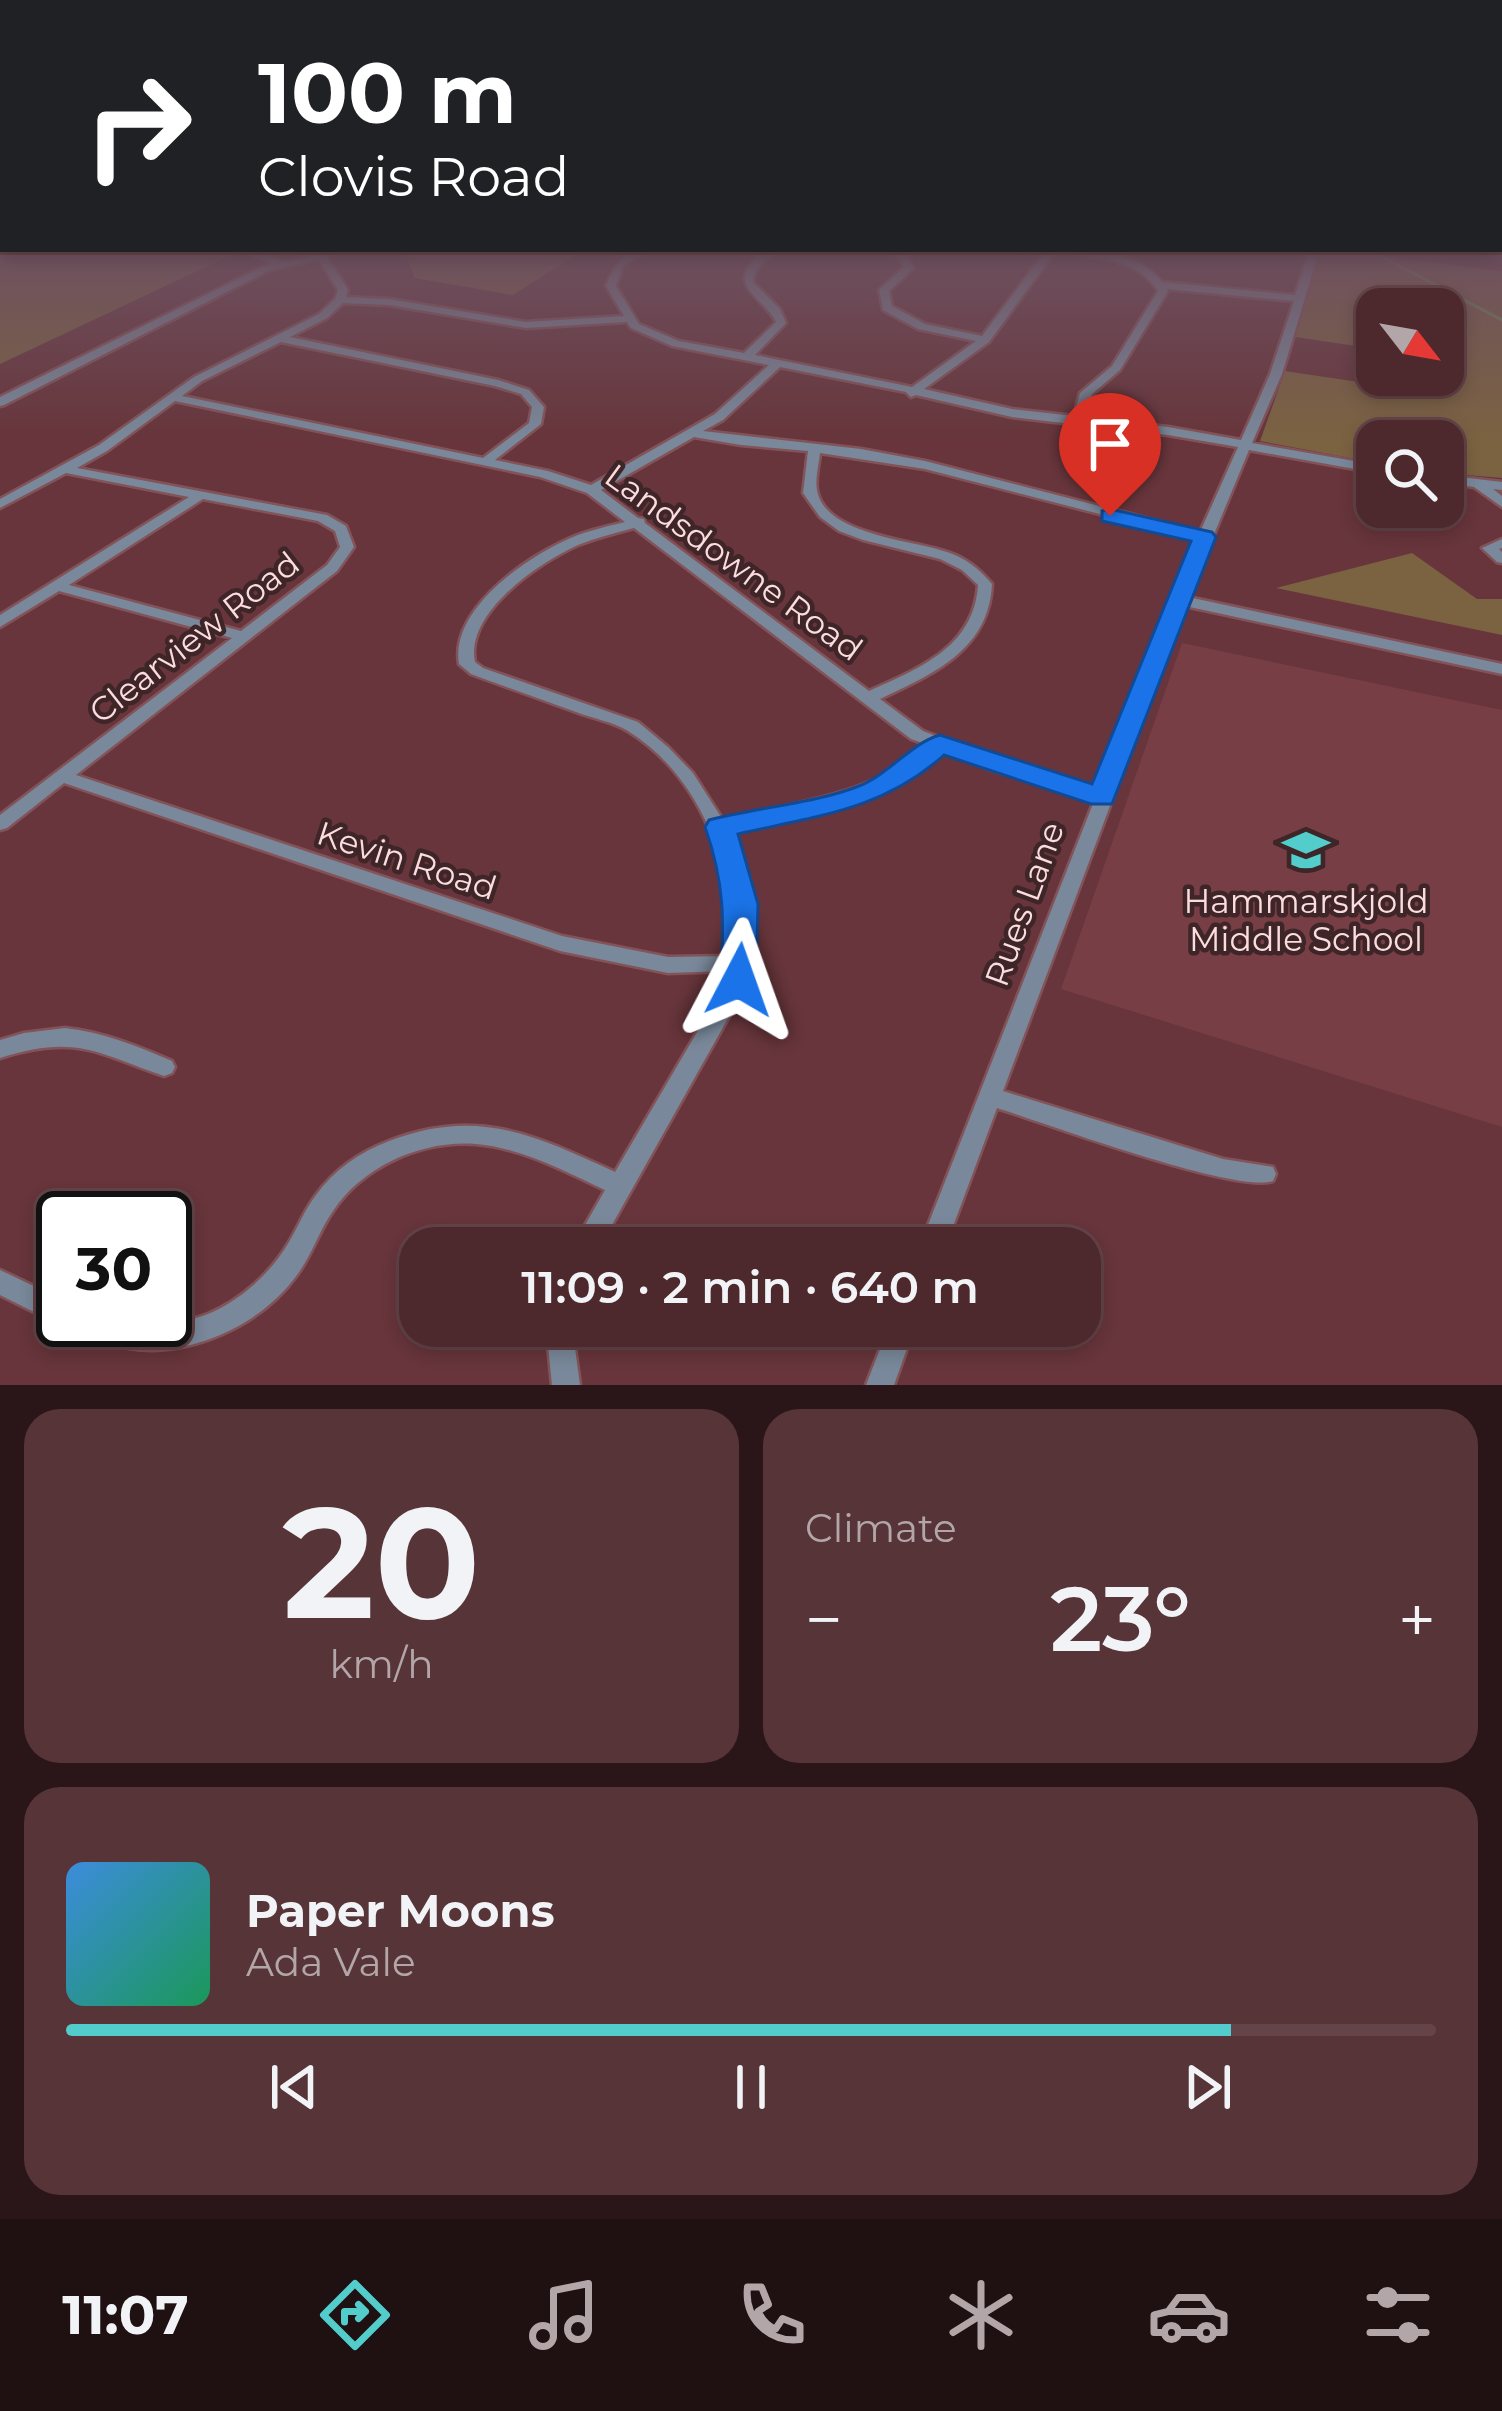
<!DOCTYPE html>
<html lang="en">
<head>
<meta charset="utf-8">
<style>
	:root { --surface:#4d282c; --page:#573438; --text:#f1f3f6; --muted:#b3a6a9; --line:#644448; --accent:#53cdcb }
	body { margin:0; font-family:Montserrat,sans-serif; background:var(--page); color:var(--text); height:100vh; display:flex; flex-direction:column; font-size:45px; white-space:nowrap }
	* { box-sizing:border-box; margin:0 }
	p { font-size:39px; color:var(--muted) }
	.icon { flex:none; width:66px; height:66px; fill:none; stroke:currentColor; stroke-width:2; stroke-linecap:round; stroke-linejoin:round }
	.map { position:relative; height:1385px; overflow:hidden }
	.sheet { display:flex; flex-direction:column; gap:24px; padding:24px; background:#2a1618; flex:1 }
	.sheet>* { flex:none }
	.guide { position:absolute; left:0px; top:0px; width:1503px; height:252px; box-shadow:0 6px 18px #0003,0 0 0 3px var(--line); background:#202124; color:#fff; overflow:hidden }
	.needle { width:78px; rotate:121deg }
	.fabs { position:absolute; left:1356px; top:288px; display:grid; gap:24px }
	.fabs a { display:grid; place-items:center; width:108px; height:108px; border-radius:24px; background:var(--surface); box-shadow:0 6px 18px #0003,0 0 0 3px var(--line); font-size:60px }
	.speed { position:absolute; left:36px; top:1191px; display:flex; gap:24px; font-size:60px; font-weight:700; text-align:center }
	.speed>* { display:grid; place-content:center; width:156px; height:156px; border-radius:50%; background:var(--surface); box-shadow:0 6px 18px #0003,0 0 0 3px var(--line); line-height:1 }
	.speed .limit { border:6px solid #111; border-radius:18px; background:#fff; color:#111 }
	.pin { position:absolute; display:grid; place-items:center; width:102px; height:102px; color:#fff; margin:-123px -51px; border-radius:50% 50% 50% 0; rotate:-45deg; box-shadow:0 0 12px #0007 }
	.pin .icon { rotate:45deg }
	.me { position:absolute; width:132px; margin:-66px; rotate:4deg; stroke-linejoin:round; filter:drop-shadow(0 0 9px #0008) }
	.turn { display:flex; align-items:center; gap:42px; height:252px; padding:0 60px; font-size:54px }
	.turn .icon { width:156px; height:156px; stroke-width:2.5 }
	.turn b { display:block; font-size:84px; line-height:102px }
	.big { font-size:90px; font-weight:600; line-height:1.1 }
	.sheet .widget { flex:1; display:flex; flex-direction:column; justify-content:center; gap:18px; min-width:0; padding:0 42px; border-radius:36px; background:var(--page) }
	.sheet .dial { align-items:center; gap:0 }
	.dial b { font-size:156px; line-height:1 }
	.song { display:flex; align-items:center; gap:36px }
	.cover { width:144px; height:144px; border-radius:18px; background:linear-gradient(135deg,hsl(210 70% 55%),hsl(150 70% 35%)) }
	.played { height:12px; border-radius:6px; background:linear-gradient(90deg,var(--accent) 85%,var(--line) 85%) }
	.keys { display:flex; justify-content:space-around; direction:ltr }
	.heat { display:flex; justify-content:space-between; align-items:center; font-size:66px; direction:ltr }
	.sheet .tiles { flex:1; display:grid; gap:24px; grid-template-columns:1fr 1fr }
	.widget:last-child { grid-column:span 2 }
	.trip { position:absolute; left:399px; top:1227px; width:702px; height:120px; border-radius:36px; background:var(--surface); box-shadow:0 6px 18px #0003,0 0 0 3px var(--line); font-weight:600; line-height:120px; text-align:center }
	.tab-bar { display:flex; height:192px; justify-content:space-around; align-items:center; background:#1f1012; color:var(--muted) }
	.tab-bar .icon { width:84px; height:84px }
	.tab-bar .on { color:var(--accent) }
	.tab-bar b { font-size:54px; color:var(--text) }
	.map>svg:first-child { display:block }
	.built { fill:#783e45 }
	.green { fill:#7b6241 }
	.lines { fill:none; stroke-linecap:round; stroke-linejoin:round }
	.stream { stroke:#6f8e5a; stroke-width:3 }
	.minor-casing { stroke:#825358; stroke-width:5 }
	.major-casing { stroke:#825358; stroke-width:5 }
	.minor { fill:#79889a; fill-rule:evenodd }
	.major { fill:#a8c7eb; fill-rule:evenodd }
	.route { fill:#1a73e8; stroke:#114b97; stroke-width:3 }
	.labels { text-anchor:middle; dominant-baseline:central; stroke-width:9; stroke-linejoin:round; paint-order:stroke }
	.street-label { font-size:33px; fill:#fcdcde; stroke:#3d2528 }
	.poi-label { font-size:33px; fill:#fcdcde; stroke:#3d2528 }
</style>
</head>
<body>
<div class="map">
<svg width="1502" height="1385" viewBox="0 0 1502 1385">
	<rect width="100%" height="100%" fill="#67353b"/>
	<!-- built -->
	<path class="built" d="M1182,643L1502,710V1127L1061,989Z"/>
	<!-- green -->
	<g class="green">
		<path d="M0,247L3,249H244L0,364Z"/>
		<path d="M403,249H585L513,295L415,278Z"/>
		<path d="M1322,249L1502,271V478L1443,473V441H1377V463L1260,441L1285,371L1446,395L1443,309H1377V349L1295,337Z"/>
		<path d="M1412,553L1477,599H1502V635L1276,588Z"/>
	</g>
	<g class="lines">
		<!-- stream -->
		<path class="stream" d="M1367,249L1502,320"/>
		<defs>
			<g id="minor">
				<path d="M243,249H253L284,262L318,255L320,249H330L327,257L348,290L346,297L389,299L526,322L624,316L606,286C614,266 624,249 649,249L623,266L616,286L639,324L679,341L744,353L776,322C767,301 729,287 752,263C760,253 766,249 779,249C768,259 754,266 753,282L780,309L786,323L755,355L912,387L976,341L918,329L883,310L879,290L904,267L893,249H903L914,268L889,291L892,306L925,324L982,336L1047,249H1057L989,342L924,389L1012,409L1074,416L1080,393L1112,366L1158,291C1135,255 1096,262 1062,249C1098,249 1138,253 1162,282L1295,295L1310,249H1320L1282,374L1252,443L1377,465V473L1249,450L1188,597L1502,664V674L1185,606L1003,1091L1223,1159L1273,1167L1276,1174L1273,1181C1236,1194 1045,1123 997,1108L945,1248H919L1094,801L989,769L943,751C879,811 808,810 729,831C751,879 752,930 749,981L599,1248H572L605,1190C564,1171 522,1148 476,1144C422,1140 363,1166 333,1211C319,1231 312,1255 297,1275C261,1325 190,1358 129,1348C107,1345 88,1337 68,1329L66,1324L54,1322L0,1295V1270L63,1300V1320C78,1320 94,1319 109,1320C145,1321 172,1328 208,1314C241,1300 271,1273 289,1242C298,1227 305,1209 316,1195C334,1170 360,1152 389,1141C478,1107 534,1135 615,1172L727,981L728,971L668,973L560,951L64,783L7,828L0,830V815L232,638L59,591L0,627V615L189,497L66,473L0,508V499L99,445L194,377L319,314L335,299L338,290L319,260L270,270L4,405L0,406V397L264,266L273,264L244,252ZM1166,289L1294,301L1270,374L1241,440L1168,427L1085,418L1092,394L1120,370L1168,291ZM343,303L389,305L526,328L627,322L631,328L672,346L769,365L715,414L591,485L548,471L495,460L541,424L544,407L529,390L498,380L290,337L327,318ZM281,342L495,386L521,394L532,407L529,423L483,458L182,396L202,381ZM780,367L906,392L911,397L916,395L1012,417L1072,424L1078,427L1083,425L1168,435L1238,447L1200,532L925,461L861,449L703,431L723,420ZM175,401L540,477L587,493L625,522C604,527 582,532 562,542C520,562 450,612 459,664L471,674C506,687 541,699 576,712C592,718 613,722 628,731C702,777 737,872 730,956L668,957L562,936L76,775L337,571L354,547L346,526L327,515L77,468L107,451ZM694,437L741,445L808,451L803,493L820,517L839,531L863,540L940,559L962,570L978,585C974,647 920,668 869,691L645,523L644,519L638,518L601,490ZM820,453L925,469L1197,539L1098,790L1001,761L923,731L880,699C933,674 989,650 992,584C979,569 966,558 947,552C913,540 824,535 817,490C815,479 819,464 820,453ZM203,499L318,521L335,531L340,547L327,565L241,631L69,585ZM634,528L911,739L928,745C870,798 796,801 723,820L693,773L668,747L638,722L483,668L475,662C465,613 538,563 578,545C596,538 615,533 634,528Z"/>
				<path d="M1443,475L1502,482V490L1493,489L1502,496V507L1474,487L1443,483Z"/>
				<path d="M1502,539V548L1499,549L1502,552V563L1497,562L1482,548Z"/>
				<path d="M65,1028C103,1032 137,1046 172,1061L175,1067L172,1073L164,1076C96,1052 74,1034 0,1058V1040L24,1033Z"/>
				<path d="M546,1326H572L580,1385H552Z"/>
				<path d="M889,1326H915L894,1385H866Z"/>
			</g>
			<path id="major" d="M1500,247H1502V254L1495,249Z"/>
		</defs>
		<!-- minor casing -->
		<use href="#minor" class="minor-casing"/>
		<!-- major casing -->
		<use href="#major" class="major-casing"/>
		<!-- minor -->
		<use href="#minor" class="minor"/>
		<!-- major -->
		<use href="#major" class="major"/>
	</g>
	<!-- sky -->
	<linearGradient id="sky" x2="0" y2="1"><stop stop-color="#391d20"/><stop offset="0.56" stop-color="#6e5160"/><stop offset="1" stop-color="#6e5160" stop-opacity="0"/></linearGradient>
	<rect width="1502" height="440" fill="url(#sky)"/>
	<!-- route -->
	<path class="route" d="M1110,509L1212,532L1216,537L1112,804H1091L944,755C883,810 816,816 738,834L758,904L756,980L751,990L739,994L726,990L721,980C724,921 725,884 705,827L709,820C758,807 813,804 859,786C889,774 913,742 940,735L1092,784L1191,541L1102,521V511Z"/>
	<!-- icons -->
	<defs>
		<symbol id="school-bare" viewBox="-9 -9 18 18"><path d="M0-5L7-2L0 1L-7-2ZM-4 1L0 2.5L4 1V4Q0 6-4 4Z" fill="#53cdcb" stroke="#3d2528" stroke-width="2.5" paint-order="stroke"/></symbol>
	</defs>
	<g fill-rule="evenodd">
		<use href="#school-bare" x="1273" y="817" width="66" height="66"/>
	</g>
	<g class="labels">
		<!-- street labels -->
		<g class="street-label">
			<text transform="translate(734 562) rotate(36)">Landsdowne Road</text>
			<text transform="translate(194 637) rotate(-38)">Clearview Road</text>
			<text transform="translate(407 860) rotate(18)">Kevin Road</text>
			<text transform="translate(1024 904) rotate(-70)">Rues Lane</text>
		</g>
		<!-- poi labels -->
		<g class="poi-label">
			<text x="1306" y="901">Hammarskjold<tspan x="1306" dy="38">Middle School</tspan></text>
		</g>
	</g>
</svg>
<div class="fabs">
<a><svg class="needle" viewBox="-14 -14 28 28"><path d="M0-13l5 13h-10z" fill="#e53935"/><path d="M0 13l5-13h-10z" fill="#b3a6a9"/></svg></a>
<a><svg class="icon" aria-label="search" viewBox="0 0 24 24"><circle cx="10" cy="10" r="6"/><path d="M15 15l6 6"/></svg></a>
</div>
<div class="speed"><div class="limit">30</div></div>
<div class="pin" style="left:1110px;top:516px;background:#d93025"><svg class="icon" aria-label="arrive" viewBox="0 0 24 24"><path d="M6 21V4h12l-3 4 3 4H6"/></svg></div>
<svg class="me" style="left:739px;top:980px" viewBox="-20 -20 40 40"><path d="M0-17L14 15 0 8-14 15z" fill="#1a73e8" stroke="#fff" stroke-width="4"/></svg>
<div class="trip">11:09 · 2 min · 640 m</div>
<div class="guide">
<div class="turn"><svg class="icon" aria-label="right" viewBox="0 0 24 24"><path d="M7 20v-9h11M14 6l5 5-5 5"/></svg><div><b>100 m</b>Clovis Road</div></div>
</div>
</div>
<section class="sheet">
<div class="tiles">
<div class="widget dial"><b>20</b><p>km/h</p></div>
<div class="widget"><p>Climate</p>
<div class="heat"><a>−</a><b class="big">23°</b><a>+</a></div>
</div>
<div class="widget">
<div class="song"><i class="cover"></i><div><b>Paper Moons</b><p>Ada Vale</p></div></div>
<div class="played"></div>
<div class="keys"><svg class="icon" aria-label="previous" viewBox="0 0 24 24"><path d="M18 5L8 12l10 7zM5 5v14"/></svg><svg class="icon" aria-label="pause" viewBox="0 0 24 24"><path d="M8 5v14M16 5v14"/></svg><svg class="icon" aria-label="next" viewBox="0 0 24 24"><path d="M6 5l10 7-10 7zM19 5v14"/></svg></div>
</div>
</div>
</section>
<nav class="tab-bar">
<b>11:07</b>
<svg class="icon on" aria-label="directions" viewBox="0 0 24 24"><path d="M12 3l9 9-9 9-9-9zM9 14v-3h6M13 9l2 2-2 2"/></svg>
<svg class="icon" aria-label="music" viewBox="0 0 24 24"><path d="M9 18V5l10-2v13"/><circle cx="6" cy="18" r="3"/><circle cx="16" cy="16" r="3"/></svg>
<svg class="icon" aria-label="phone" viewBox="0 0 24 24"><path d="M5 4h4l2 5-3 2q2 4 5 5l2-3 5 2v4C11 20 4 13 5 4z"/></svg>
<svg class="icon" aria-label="climate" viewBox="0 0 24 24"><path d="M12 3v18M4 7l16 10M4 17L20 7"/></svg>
<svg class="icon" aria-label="car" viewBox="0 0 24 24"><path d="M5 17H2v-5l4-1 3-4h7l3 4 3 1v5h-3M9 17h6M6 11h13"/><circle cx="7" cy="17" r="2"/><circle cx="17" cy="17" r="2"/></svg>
<svg class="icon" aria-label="filters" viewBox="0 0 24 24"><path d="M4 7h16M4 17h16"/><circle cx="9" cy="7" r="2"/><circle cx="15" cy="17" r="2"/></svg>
</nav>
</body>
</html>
